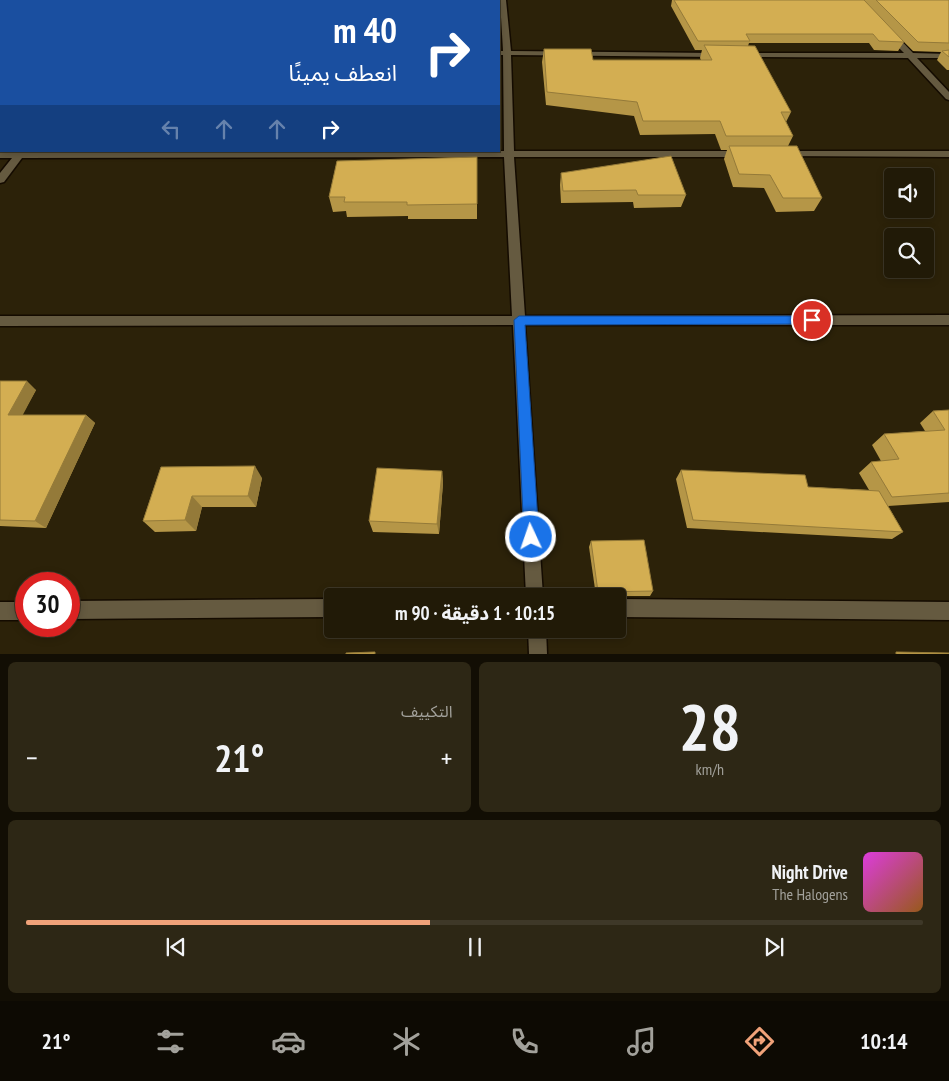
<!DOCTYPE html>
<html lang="ar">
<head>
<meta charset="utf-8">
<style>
	:root { --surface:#211a07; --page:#2d2715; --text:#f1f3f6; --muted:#a2a19b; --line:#3e3828; --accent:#f0a279 }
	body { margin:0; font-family:"PT Sans Narrow","Noto Sans Arabic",sans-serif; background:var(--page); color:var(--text); direction:rtl; height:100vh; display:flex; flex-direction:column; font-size:19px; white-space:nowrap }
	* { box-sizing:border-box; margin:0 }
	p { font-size:16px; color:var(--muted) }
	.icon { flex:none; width:28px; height:28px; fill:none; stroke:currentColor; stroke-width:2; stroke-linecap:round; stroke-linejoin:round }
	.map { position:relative; height:654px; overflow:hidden; direction:ltr }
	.side { display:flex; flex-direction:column; gap:8px; padding:8px; background:#120e04; flex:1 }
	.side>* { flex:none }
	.guide { position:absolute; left:0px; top:0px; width:500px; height:152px; box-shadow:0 2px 8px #0003,0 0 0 1px var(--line); direction:rtl; background:#1a4fa0; color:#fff; overflow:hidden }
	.controls { position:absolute; left:884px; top:168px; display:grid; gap:10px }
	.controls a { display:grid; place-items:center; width:50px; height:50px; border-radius:5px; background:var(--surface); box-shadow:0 2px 8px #0003,0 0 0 1px var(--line); font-size:25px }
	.speed { position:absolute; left:15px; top:572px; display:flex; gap:10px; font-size:25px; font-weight:700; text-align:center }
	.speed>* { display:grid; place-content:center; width:65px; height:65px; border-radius:50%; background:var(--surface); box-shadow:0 2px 8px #0003,0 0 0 1px var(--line); line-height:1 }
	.speed .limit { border:8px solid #d22; background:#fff; color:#111 }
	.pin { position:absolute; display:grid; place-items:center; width:42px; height:42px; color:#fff; margin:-21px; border:2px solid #fff; border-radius:50%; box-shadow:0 1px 5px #0007 }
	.me { position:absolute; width:55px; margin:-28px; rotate:357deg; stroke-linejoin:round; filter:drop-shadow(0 0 4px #0008) }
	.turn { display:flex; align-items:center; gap:18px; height:105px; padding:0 20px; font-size:22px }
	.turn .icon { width:65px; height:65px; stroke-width:2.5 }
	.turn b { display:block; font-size:35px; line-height:42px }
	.lanes { display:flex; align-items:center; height:48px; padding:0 20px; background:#0003; justify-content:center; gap:25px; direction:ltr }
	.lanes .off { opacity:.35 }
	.big { font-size:38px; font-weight:700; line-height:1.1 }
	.side .widget { flex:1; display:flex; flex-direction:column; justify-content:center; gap:8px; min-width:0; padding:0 18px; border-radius:8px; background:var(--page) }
	.side .dial { align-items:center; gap:0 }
	.dial b { font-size:65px; line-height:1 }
	.song { display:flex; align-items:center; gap:15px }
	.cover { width:60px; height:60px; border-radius:8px; background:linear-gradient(135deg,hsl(300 70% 55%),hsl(30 70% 35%)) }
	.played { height:5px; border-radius:2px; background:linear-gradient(90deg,var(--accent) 45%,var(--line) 45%) }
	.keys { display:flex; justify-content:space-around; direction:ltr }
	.heat { display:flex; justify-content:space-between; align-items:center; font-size:28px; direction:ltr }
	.side .tiles { flex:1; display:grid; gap:8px; grid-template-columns:1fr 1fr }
	.widget:last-child { grid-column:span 2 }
	.trip { position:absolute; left:324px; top:588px; width:302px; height:50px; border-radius:5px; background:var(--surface); box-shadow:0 2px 8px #0003,0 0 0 1px var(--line); font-weight:700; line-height:50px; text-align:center; direction:rtl }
	.tabs { display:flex; height:80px; justify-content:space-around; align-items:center; background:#0d0a03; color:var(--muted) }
	.tabs .icon { width:35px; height:35px }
	.tabs .selected { color:var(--accent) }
	.tabs b { font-size:22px; color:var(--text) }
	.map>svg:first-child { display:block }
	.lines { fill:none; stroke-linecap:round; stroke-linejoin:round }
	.minor-casing { stroke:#140b00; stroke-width:3 }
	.minor { fill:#655a40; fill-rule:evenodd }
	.wall { fill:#b59647 }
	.shaded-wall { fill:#947a39 }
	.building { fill:#d3ae52; stroke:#947a39 }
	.route { fill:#1a73e8; stroke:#114b97 }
</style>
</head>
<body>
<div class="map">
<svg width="949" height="654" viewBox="0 0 949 654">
	<rect width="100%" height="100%" fill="#2c2209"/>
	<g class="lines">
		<defs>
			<g id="minor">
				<path d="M500,0H506L511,51L716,53L720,55L716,57L511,55L514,151H742L747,154L742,157H514L525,316L949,315V325H525L543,596H526L513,325L0,326V316H512L504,157L22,158L4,182L0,183V173L12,158H0V152L504,151L503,55H499V51H503Z"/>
				<path d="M887,32H893L913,53L949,54V58H917L949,92V100L946,99L908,58L744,57L740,55L744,53H904L887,36Z"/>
				<rect x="0" y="54" width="1" height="4"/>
				<path d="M784,151H949V157L781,156L779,154Z"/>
				<path d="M332,599V617L69,619V601Z"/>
				<path d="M618,599L949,602V620L618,617Z"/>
				<rect x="0" y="602" width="26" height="18"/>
				<path d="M528,629H546L547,654H529Z"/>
			</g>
		</defs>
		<!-- minor casing -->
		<use href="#minor" class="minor-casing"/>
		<!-- minor -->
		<use href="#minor" class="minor"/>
	</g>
	<!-- wall -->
	<g class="wall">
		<path d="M672,0H949V70H947L937,60L941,52L913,51L904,42L898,51L874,50L869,43H749L748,46L791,112L786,122L793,136L788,146L822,198L814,211L776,212L764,188L733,187L724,159L727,150H721L715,134L640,135L634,116L546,105L542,62L544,49L593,60H701L700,58L702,50H695L671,6Z"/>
		<path d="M337,161L477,204V219H408V216L347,217L346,211L333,212L329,197Z"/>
		<path d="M561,173L686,195L681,207L634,208L633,202L561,203L560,185Z"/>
		<path d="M0,381L36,390L22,415H86L95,423L46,528L0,526Z"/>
		<path d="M949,410V502L888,506L903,532L892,539L687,528L676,479L681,470L808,487L869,490L859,473L871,462L881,461L872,445L884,434L925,431L920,423L933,411Z"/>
		<path d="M161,467L262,478L256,507H202L196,531L155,532L143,521Z"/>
		<path d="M442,471L443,483L439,534L373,532L369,521Z"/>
		<path d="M591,541L653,591L650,596H596L589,547Z"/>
	</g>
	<!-- shaded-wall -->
	<g class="shaded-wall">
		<path d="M27,381L36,390L18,424L8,415Z"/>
		<path d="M86,415L95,423L46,528L35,521Z"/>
		<path d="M255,466L262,478L256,507L248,496Z"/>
		<path d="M442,471L443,483L439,534L437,524Z"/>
		<path d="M192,496L202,507L196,531L185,520Z"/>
	</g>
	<!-- building -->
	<g class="building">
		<rect x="340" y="0" width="50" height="1"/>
		<path d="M674,0H864L904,42L879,41L873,34H746L750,41H698Z"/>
		<path d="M876,0H949V43L918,42Z"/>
		<path d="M704,45L755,46L791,112H781L793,136H726L720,121H643L637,102L547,92L544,49H591L593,60H712Z"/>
		<path d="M949,50V57L942,51Z"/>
		<path d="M729,146H797L822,198H783L770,175L739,174Z"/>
		<path d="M671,156L686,195H638L636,190L563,191L561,173Z"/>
		<path d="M477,157V204L407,205V202H344L345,197H329L337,161Z"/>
		<path d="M0,381H27L8,415H86L35,521L0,520Z"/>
		<path d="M949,410V493L892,497L871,462L899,459L884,434L945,430L933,411Z"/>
		<path d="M255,466L248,496H192L185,520L143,521L161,467Z"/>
		<path d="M377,468L442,471L437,524L369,521Z"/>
		<path d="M681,470L805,475L808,487L879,491L903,532L693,520Z"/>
		<path d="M644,540L653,591L598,592L591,541Z"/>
		<path d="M375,652V654H346V653Z"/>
		<path d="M896,652L949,653V654H896Z"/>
	</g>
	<!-- route -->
	<path class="route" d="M519,316H812L818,320L812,324L525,325L539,537L537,542L531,544L526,542L524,537L514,320Z"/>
</svg>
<div class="controls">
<a><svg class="icon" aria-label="sound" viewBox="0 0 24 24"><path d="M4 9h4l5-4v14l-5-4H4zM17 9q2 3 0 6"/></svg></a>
<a><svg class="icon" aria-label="search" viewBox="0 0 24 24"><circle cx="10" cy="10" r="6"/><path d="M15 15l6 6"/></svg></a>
</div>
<div class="speed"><div class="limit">30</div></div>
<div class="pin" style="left:812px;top:320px;background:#d93025"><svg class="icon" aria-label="arrive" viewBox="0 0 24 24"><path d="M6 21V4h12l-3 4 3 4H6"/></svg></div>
<svg class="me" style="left:531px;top:537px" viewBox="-20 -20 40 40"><circle r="17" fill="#1a73e8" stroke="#fff" stroke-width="3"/><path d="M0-11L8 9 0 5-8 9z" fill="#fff"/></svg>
<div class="trip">10:15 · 1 دقيقة · 90 m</div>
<div class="guide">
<div class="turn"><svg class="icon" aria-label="right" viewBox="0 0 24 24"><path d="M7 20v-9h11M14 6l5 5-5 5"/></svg><div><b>40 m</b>انعطف يمينًا</div></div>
<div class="lanes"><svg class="icon off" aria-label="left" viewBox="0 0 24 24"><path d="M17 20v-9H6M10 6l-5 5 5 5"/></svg><svg class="icon off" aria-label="ahead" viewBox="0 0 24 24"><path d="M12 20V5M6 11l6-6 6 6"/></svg><svg class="icon off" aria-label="ahead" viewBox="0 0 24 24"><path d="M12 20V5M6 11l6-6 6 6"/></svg><svg class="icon" aria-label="right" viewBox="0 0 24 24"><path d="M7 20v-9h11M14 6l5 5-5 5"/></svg></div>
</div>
</div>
<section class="side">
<div class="tiles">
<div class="widget dial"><b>28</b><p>km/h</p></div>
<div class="widget"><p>التكييف</p>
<div class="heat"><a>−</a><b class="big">21°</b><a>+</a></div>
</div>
<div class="widget">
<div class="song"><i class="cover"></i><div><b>Night Drive</b><p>The Halogens</p></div></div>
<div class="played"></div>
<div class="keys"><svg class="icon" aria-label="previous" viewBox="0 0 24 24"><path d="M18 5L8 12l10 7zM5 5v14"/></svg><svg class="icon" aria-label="pause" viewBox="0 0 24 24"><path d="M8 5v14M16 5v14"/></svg><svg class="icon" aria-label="next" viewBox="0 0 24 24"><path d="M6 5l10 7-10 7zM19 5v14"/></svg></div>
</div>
</div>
</section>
<nav class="tabs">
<b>10:14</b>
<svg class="icon selected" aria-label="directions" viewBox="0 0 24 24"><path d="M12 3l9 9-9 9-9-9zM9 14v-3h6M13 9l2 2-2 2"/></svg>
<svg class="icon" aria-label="music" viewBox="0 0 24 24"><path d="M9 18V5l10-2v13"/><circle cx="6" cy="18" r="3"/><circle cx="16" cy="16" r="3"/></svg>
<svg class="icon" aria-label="phone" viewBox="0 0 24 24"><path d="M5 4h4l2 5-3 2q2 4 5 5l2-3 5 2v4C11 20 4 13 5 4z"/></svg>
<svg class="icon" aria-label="climate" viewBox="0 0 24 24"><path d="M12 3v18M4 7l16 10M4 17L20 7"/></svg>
<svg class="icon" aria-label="car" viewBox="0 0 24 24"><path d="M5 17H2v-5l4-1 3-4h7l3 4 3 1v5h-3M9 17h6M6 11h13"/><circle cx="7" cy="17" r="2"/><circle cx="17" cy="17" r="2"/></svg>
<svg class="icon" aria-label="filters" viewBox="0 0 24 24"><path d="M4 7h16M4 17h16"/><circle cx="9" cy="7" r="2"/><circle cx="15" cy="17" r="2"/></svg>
<b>21°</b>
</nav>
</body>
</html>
